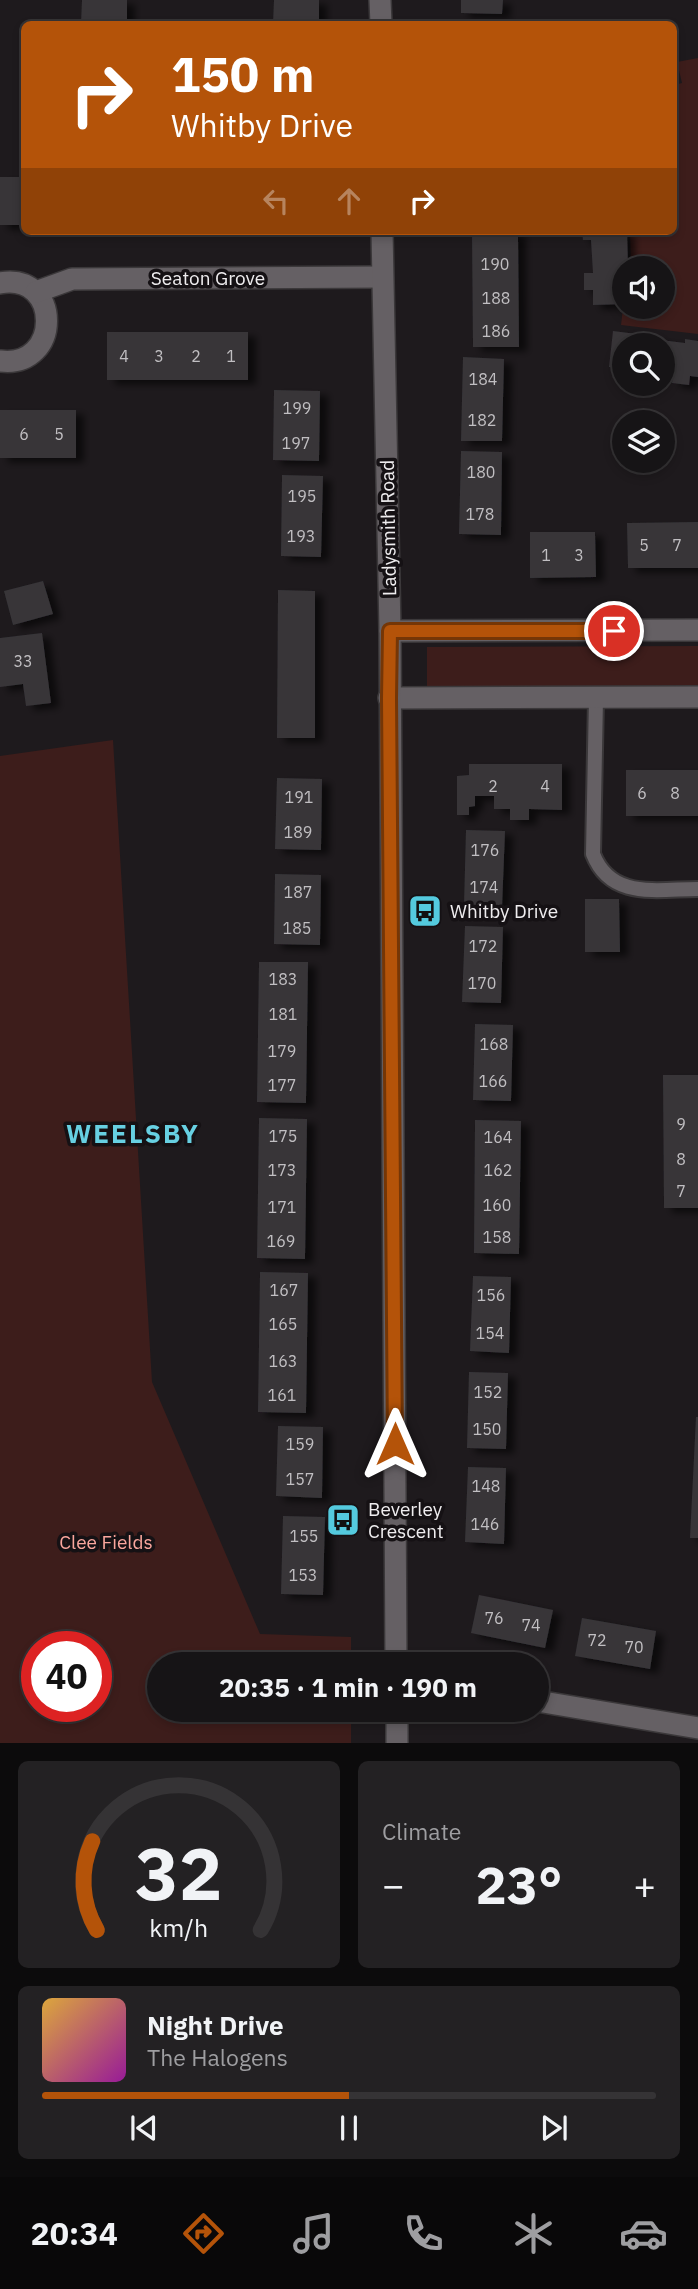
<!DOCTYPE html>
<html lang="en">
<head>
<meta charset="utf-8">
<style>
	:root { --surface:#161416; --page:#232123; --text:#f1f3f6; --muted:#9e9ea1; --line:#353335; --accent:#b45309 }
	body { margin:0; font-family:"IBM Plex Sans",sans-serif; background:var(--page); color:var(--text); height:100vh; display:flex; flex-direction:column; font-size:26px; white-space:nowrap }
	* { box-sizing:border-box; margin:0 }
	p { font-size:23px; color:var(--muted) }
	.icon { flex:none; width:38px; height:38px; fill:none; stroke:currentColor; stroke-width:2; stroke-linecap:round; stroke-linejoin:round }
	.map { position:relative; height:1743px; overflow:hidden }
	.panel { display:flex; flex-direction:column; gap:18px; padding:18px; background:#0c0b0c; flex:1 }
	.panel>* { flex:none }
	.guide { position:absolute; left:21px; top:21px; width:656px; height:214px; border-radius:10px; box-shadow:0 4px 10px #0003,0 0 0 2px var(--line); background:#b45309; color:#fff; overflow:hidden }
	.controls { position:absolute; left:612px; top:256px; display:grid; gap:14px }
	.controls a { display:grid; place-items:center; width:63px; height:63px; border-radius:50%; background:var(--surface); box-shadow:0 4px 10px #0003,0 0 0 2px var(--line); font-size:35px }
	.speed { position:absolute; left:21px; top:1631px; display:flex; gap:14px; font-size:35px; font-weight:700; text-align:center }
	.speed>* { display:grid; place-content:center; width:91px; height:91px; border-radius:50%; background:var(--surface); box-shadow:0 4px 10px #0003,0 0 0 2px var(--line); line-height:1 }
	.speed .limit { border:10px solid #d22; background:#fff; color:#111 }
	.pin { position:absolute; display:grid; place-items:center; width:60px; height:60px; color:#fff; margin:-30px; border:4px solid #fff; border-radius:50%; box-shadow:0 2px 7px #0007 }
	.me { position:absolute; width:77px; margin:-38px; rotate:0deg; stroke-linejoin:round; filter:drop-shadow(0 0 5px #0008) }
	.turn { display:flex; align-items:center; gap:24px; height:147px; padding:0 35px; font-size:32px }
	.turn .icon { width:91px; height:91px; stroke-width:2.5 }
	.turn b { display:block; font-size:49px; line-height:60px }
	.lanes { display:flex; align-items:center; height:66px; padding:0 35px; background:#0003; justify-content:center; gap:35px; direction:ltr }
	.lanes .off { opacity:.35 }
	.big { font-size:52px; font-weight:800; line-height:1.1 }
	.panel .card { flex:1; display:flex; flex-direction:column; justify-content:center; gap:10px; min-width:0; padding:0 24px; border-radius:10px; background:var(--page) }
	.panel .dial { align-items:center; gap:0 }
	.dial svg { height:182px; overflow:visible; fill:none; stroke:var(--line); stroke-width:7; stroke-linecap:round; text-anchor:middle }
	.dial text { fill:var(--text); stroke:none }
	.song { display:flex; align-items:center; gap:21px }
	.cover { width:84px; height:84px; border-radius:10px; background:linear-gradient(135deg,hsl(40 70% 55%),hsl(300 70% 35%)) }
	.played { height:7px; border-radius:4px; background:linear-gradient(90deg,var(--accent) 50%,var(--line) 50%) }
	.keys { display:flex; justify-content:space-around; direction:ltr }
	.heat { display:flex; justify-content:space-between; align-items:center; font-size:38px; direction:ltr }
	.panel .tiles { flex:1; display:grid; gap:18px; grid-template-columns:1fr 1fr }
	.card:last-child { grid-column:span 2 }
	.trip { position:absolute; left:147px; top:1652px; width:402px; height:70px; border-radius:35px; background:var(--surface); box-shadow:0 4px 10px #0003,0 0 0 2px var(--line); font-weight:800; line-height:70px; text-align:center }
	.tabs { display:flex; height:112px; justify-content:space-around; align-items:center; background:#090809; color:var(--muted) }
	.tabs .icon { width:49px; height:49px }
	.tabs .on { color:var(--accent) }
	.tabs b { font-size:32px; color:var(--text) }
	.map>svg:first-child { display:block }
	.green { fill:#3d1d1b; fill-rule:evenodd }
	.building { fill:#373539; filter:url(#shadow) }
	.lines { fill:none; stroke-linecap:round; stroke-linejoin:round }
	.service-casing { stroke:#3b383a; stroke-width:18 }
	.minor-casing { stroke:#3b383a; stroke-width:24 }
	.tertiary-casing { stroke:#3b383a; stroke-width:24 }
	.service { stroke:#656064; stroke-width:14 }
	.minor { stroke:#656064; stroke-width:21 }
	.tertiary { stroke:#656064; stroke-width:21 }
	.route-casing { stroke:#753606; stroke-width:18 }
	.route { stroke:#b45309; stroke-width:12 }
	.labels { text-anchor:middle; dominant-baseline:central; stroke-width:7; stroke-linejoin:round; paint-order:stroke }
	.number-label { font-size:16px; fill:#c1bfc2 }
	.street-label { font-size:19px; fill:#efedef; stroke:#151114 }
	.poi-label { font-size:19px; fill:#efedef; stroke:#151114; text-anchor:start }
	.park-label { font-size:19px; fill:#faa69d; stroke:#151114 }
	.district-label { font-size:26px; font-weight:bold; letter-spacing:2px; fill:#67d0e2; stroke:#151114 }
</style>
</head>
<body>
<div class="map">
<svg width="698" height="1743" viewBox="0 0 698 1743">
	<defs>
		<filter id="shadow"><feDropShadow dx="8" dy="4.5" stdDeviation="3.5" flood-color="#0009"/></filter>
	</defs>
	<rect width="100%" height="100%" fill="#1e1a1d"/>
	<!-- green -->
	<g class="green">
		<path d="M698,58V334L621,325L623,308L663,306V268H631L630,231H674V85L682,83L677,62Z"/>
		<path d="M698,646V686L427,687V647Z"/>
		<path d="M113,740L152,1382L260,1634L351,1637V1664H159V1710H351V1743H0V756ZM37,1647H96V1706H37Z"/>
	</g>
	<!-- building -->
	<g class="building">
		<path d="M82,0H127V24H81Z"/>
		<path d="M274,0H319V24H273Z"/>
		<path d="M461,0H503L502,14L461,13Z"/>
		<path d="M463,20L505,21L504,24H463Z"/>
		<rect x="0" y="177" width="24" height="48"/>
		<path d="M472,231H518L519,347H473Z"/>
		<path d="M582,231H627L628,268H625V304L593,305V290H584V273H593L591,240H583Z"/>
		<path d="M613,331L637,334V337L685,343V339L698,341V377L690,376L689,385L672,383L673,374L663,373V345H625V368L609,367Z"/>
		<rect x="107" y="332" width="141" height="48"/>
		<path d="M463,357L504,359L502,441H461Z"/>
		<path d="M274,390L320,391L319,461L273,460Z"/>
		<rect x="0" y="410" width="76" height="48"/>
		<path d="M461,451L502,452L501,535L459,534Z"/>
		<path d="M282,475L323,476L321,557L281,556Z"/>
		<path d="M698,522V568H628L627,523Z"/>
		<path d="M530,532H595L596,577L530,578Z"/>
		<path d="M43,581L53,614L13,625L4,591Z"/>
		<path d="M278,590L315,591V738H277Z"/>
		<path d="M42,633L51,703L26,706L23,684L0,687V638Z"/>
		<path d="M469,764H562V810L529,809V820H510V809H494V796H475V806L469,807V815H457V776L469,775Z"/>
		<rect x="626" y="770" width="72" height="46"/>
		<path d="M277,778L322,779L321,850L275,849Z"/>
		<path d="M466,830L505,831L502,907L464,905Z"/>
		<path d="M275,874L321,875L320,945L274,944Z"/>
		<path d="M585,899H619L620,952H585Z"/>
		<path d="M465,926L503,927L501,1003L462,1002Z"/>
		<path d="M259,962H308L306,1103L257,1102Z"/>
		<path d="M475,1024L513,1025L511,1101L473,1100Z"/>
		<path d="M663,1075H698V1208H664Z"/>
		<path d="M259,1118L307,1119L305,1259L257,1258Z"/>
		<path d="M475,1120L521,1121L519,1254L474,1253Z"/>
		<path d="M260,1272L308,1273L306,1413L258,1412Z"/>
		<path d="M473,1276L511,1277L509,1353L470,1351Z"/>
		<path d="M469,1372L508,1373L506,1449L467,1448Z"/>
		<path d="M696,1417H698V1538H690Z"/>
		<path d="M278,1426L323,1427L322,1498L276,1496Z"/>
		<path d="M468,1467L506,1468L504,1544L465,1542Z"/>
		<path d="M283,1516L325,1517L323,1595L281,1594Z"/>
		<path d="M479,1595L553,1610L545,1648L471,1633Z"/>
		<path d="M582,1618L656,1631L650,1669L575,1656Z"/>
	</g>
	<g class="lines">
		<defs>
			<path id="service" d="M596,698L593,854C611,900 657,889 698,889"/>
			<g id="minor">
				<path d="M0,283C62,272 62,369 0,361"/>
				<path d="M36,292L72,279L382,277"/>
				<path d="M390,631L698,630"/>
				<path d="M389,698L698,697"/>
				<path d="M537,1701L698,1728"/>
			</g>
			<g id="tertiary">
				<path d="M380,0L381,24"/>
				<path d="M382,231L390,631L396,1664"/>
				<path d="M397,1710V1743"/>
			</g>
		</defs>
		<!-- service casing -->
		<use href="#service" class="service-casing"/>
		<!-- minor casing -->
		<use href="#minor" class="minor-casing"/>
		<!-- tertiary casing -->
		<use href="#tertiary" class="tertiary-casing"/>
		<!-- service -->
		<use href="#service" class="service"/>
		<!-- minor -->
		<use href="#minor" class="minor"/>
		<!-- tertiary -->
		<use href="#tertiary" class="tertiary"/>
	</g>
	<g class="lines">
		<defs>
			<path id="route" d="M395,1444L389,698L390,631H614"/>
		</defs>
		<!-- route casing -->
		<use href="#route" class="route-casing"/>
		<!-- route -->
		<use href="#route" class="route"/>
	</g>
	<!-- icons -->
	<defs>
		<symbol id="bus-square" viewBox="-11 -11 22 22"><rect x="-9" y="-9" width="18" height="18" rx="4" fill="#54cade" stroke="#151114"/><path d="M-5-6H5V4H4V6H2V4H-2V6H-4V4H-5ZM-3.5-4V0h7V-4ZM-3.5 1.2v1.5H-2V1.2ZM2 1.2v1.5H3.5V1.2Z" fill="#111"/></symbol>
	</defs>
	<g fill-rule="evenodd">
		<use href="#bus-square" x="406" y="892" width="38" height="38"/>
		<use href="#bus-square" x="324" y="1501" width="38" height="38"/>
	</g>
	<g class="labels">
		<!-- number labels -->
		<g class="number-label">
			<text x="495" y="264">190</text>
			<text x="496" y="298">188</text>
			<text x="496" y="331">186</text>
			<text x="124" y="356">4</text>
			<text x="159" y="356">3</text>
			<text x="196" y="356">2</text>
			<text x="231" y="356">1</text>
			<text x="483" y="379">184</text>
			<text x="297" y="408">199</text>
			<text x="482" y="420">182</text>
			<text x="24" y="434">6</text>
			<text x="59" y="434">5</text>
			<text x="296" y="443">197</text>
			<text x="481" y="472">180</text>
			<text x="302" y="496">195</text>
			<text x="480" y="514">178</text>
			<text x="301" y="536">193</text>
			<text x="644" y="545">5</text>
			<text x="677" y="545">7</text>
			<text x="546" y="555">1</text>
			<text x="579" y="555">3</text>
			<text x="23" y="661">33</text>
			<text x="493" y="786">2</text>
			<text x="545" y="786">4</text>
			<text x="642" y="793">6</text>
			<text x="675" y="793">8</text>
			<text x="299" y="797">191</text>
			<text x="298" y="832">189</text>
			<text x="485" y="850">176</text>
			<text x="484" y="887">174</text>
			<text x="298" y="892">187</text>
			<text x="297" y="928">185</text>
			<text x="483" y="946">172</text>
			<text x="283" y="979">183</text>
			<text x="482" y="983">170</text>
			<text x="283" y="1014">181</text>
			<text x="494" y="1044">168</text>
			<text x="282" y="1051">179</text>
			<text x="493" y="1081">166</text>
			<text x="282" y="1085">177</text>
			<text x="681" y="1124">9</text>
			<text x="283" y="1136">175</text>
			<text x="498" y="1137">164</text>
			<text x="681" y="1159">8</text>
			<text x="282" y="1170">173</text>
			<text x="498" y="1170">162</text>
			<text x="681" y="1191">7</text>
			<text x="497" y="1205">160</text>
			<text x="282" y="1207">171</text>
			<text x="497" y="1237">158</text>
			<text x="281" y="1241">169</text>
			<text x="284" y="1290">167</text>
			<text x="491" y="1295">156</text>
			<text x="283" y="1324">165</text>
			<text x="490" y="1333">154</text>
			<text x="283" y="1361">163</text>
			<text x="488" y="1392">152</text>
			<text x="282" y="1395">161</text>
			<text x="487" y="1429">150</text>
			<text x="300" y="1444">159</text>
			<text x="300" y="1479">157</text>
			<text x="486" y="1486">148</text>
			<text x="485" y="1524">146</text>
			<text x="304" y="1536">155</text>
			<text x="303" y="1575">153</text>
			<text x="494" y="1618">76</text>
			<text x="531" y="1625">74</text>
			<text x="597" y="1640">72</text>
			<text x="634" y="1647">70</text>
		</g>
		<!-- street labels -->
		<g class="street-label">
			<text x="208" y="278">Seaton Grove</text>
			<text transform="translate(388 528) rotate(-91)">Ladysmith Road</text>
		</g>
		<!-- poi labels -->
		<g class="poi-label">
			<text x="450" y="911">Whitby Drive</text>
			<text x="368" y="1509">Beverley<tspan x="368" dy="22">Crescent</tspan></text>
		</g>
		<!-- park labels -->
		<g class="park-label">
			<text x="106" y="1542">Clee Fields</text>
		</g>
		<!-- district labels -->
		<g class="district-label">
			<text x="133" y="1133">WEELSBY</text>
		</g>
	</g>
</svg>
<div class="controls">
<a><svg class="icon" aria-label="sound" viewBox="0 0 24 24"><path d="M4 9h4l5-4v14l-5-4H4zM17 9q2 3 0 6"/></svg></a>
<a><svg class="icon" aria-label="search" viewBox="0 0 24 24"><circle cx="10" cy="10" r="6"/><path d="M15 15l6 6"/></svg></a>
<a><svg class="icon" aria-label="layers" viewBox="0 0 24 24"><path d="M12 4l9 5-9 5-9-5zM3 14l9 5 9-5"/></svg></a>
</div>
<div class="speed"><div class="limit">40</div></div>
<div class="pin" style="left:614px;top:631px;background:#d93025"><svg class="icon" aria-label="arrive" viewBox="0 0 24 24"><path d="M6 21V4h12l-3 4 3 4H6"/></svg></div>
<svg class="me" style="left:395px;top:1444px" viewBox="-20 -20 40 40"><path d="M0-17L14 15 0 8-14 15z" fill="#b45309" stroke="#fff" stroke-width="4"/></svg>
<div class="trip">20:35 · 1 min · 190 m</div>
<div class="guide">
<div class="turn"><svg class="icon" aria-label="right" viewBox="0 0 24 24"><path d="M7 20v-9h11M14 6l5 5-5 5"/></svg><div><b>150 m</b>Whitby Drive</div></div>
<div class="lanes"><svg class="icon off" aria-label="left" viewBox="0 0 24 24"><path d="M17 20v-9H6M10 6l-5 5 5 5"/></svg><svg class="icon off" aria-label="ahead" viewBox="0 0 24 24"><path d="M12 20V5M6 11l6-6 6 6"/></svg><svg class="icon" aria-label="right" viewBox="0 0 24 24"><path d="M7 20v-9h11M14 6l5 5-5 5"/></svg></div>
</div>
</div>
<section class="panel">
<div class="tiles">
<div class="card dial"><svg viewBox="0 0 100 80">
<path d="M14 69A42 42 0 1 1 86 69"/>
<path d="M14 69A42 42 0 0 1 12 30" stroke="#b45309"/>
<text x="50" y="56" font-size="32" font-weight="700">32</text>
<text x="50" y="72" font-size="11">km/h</text>
</svg></div>
<div class="card"><p>Climate</p>
<div class="heat"><a>−</a><b class="big">23°</b><a>+</a></div>
</div>
<div class="card">
<div class="song"><i class="cover"></i><div><b>Night Drive</b><p>The Halogens</p></div></div>
<div class="played"></div>
<div class="keys"><svg class="icon" aria-label="previous" viewBox="0 0 24 24"><path d="M18 5L8 12l10 7zM5 5v14"/></svg><svg class="icon" aria-label="pause" viewBox="0 0 24 24"><path d="M8 5v14M16 5v14"/></svg><svg class="icon" aria-label="next" viewBox="0 0 24 24"><path d="M6 5l10 7-10 7zM19 5v14"/></svg></div>
</div>
</div>
</section>
<nav class="tabs">
<b>20:34</b>
<svg class="icon on" aria-label="directions" viewBox="0 0 24 24"><path d="M12 3l9 9-9 9-9-9zM9 14v-3h6M13 9l2 2-2 2"/></svg>
<svg class="icon" aria-label="music" viewBox="0 0 24 24"><path d="M9 18V5l10-2v13"/><circle cx="6" cy="18" r="3"/><circle cx="16" cy="16" r="3"/></svg>
<svg class="icon" aria-label="phone" viewBox="0 0 24 24"><path d="M5 4h4l2 5-3 2q2 4 5 5l2-3 5 2v4C11 20 4 13 5 4z"/></svg>
<svg class="icon" aria-label="climate" viewBox="0 0 24 24"><path d="M12 3v18M4 7l16 10M4 17L20 7"/></svg>
<svg class="icon" aria-label="car" viewBox="0 0 24 24"><path d="M5 17H2v-5l4-1 3-4h7l3 4 3 1v5h-3M9 17h6M6 11h13"/><circle cx="7" cy="17" r="2"/><circle cx="17" cy="17" r="2"/></svg>
</nav>
</body>
</html>
